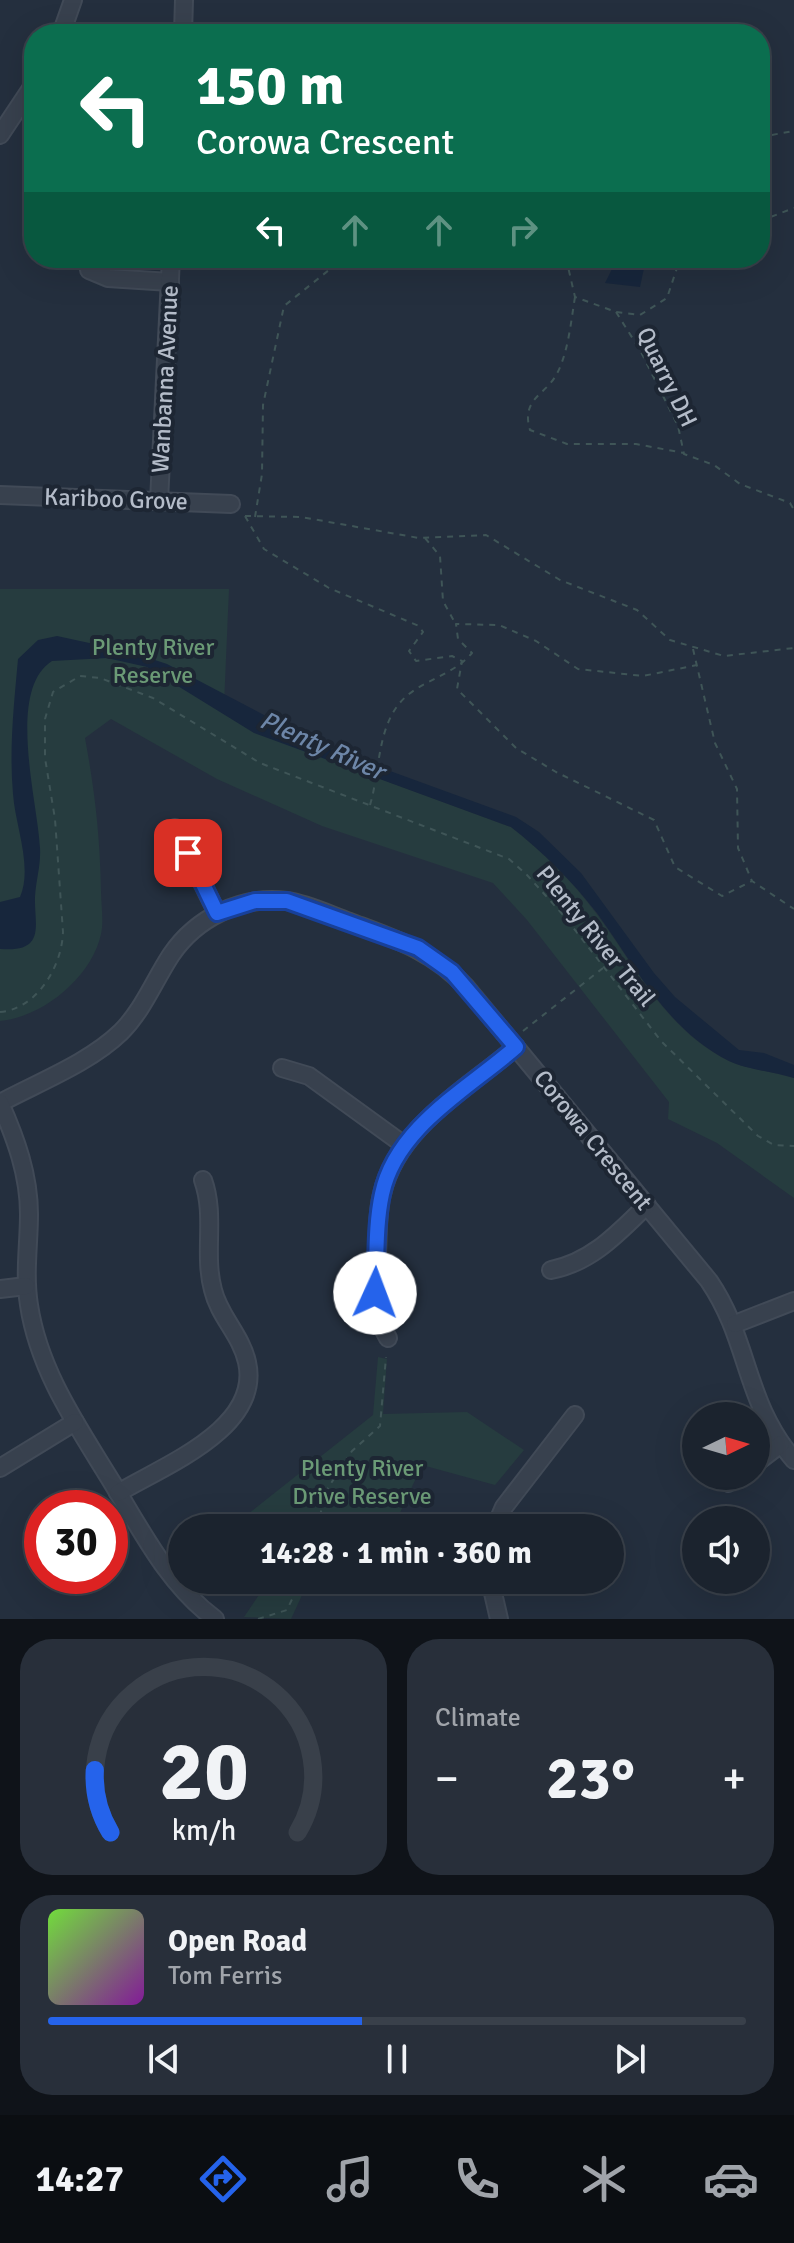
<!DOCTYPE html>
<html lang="en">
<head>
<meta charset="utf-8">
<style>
	:root { --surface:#1b232e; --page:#282f3a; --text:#f1f3f6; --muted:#a0a4aa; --line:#39404a; --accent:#2563eb }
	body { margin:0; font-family:Signika,sans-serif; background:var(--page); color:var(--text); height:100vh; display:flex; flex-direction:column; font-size:30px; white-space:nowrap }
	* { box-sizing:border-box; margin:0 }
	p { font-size:26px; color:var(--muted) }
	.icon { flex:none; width:44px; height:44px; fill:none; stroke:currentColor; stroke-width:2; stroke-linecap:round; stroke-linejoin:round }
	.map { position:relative; height:1619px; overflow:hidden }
	.drawer { display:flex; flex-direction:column; gap:20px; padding:20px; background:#0f1319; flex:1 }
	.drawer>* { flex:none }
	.top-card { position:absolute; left:24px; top:24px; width:746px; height:244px; border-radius:32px; box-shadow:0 8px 32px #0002,0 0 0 2px var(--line); background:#0b6e4f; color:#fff; overflow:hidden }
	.needle { width:52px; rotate:85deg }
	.buttons { position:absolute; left:682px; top:1402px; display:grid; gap:16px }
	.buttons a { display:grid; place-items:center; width:88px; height:88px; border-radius:50%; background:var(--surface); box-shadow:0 8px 32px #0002,0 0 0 2px var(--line); font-size:40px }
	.speed { position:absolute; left:24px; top:1490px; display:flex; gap:16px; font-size:40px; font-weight:700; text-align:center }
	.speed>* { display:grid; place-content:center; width:104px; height:104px; border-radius:50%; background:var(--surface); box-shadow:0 8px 32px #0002,0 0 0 2px var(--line); line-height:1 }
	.speed .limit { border:12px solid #d22; background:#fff; color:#111 }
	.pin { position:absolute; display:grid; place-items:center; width:68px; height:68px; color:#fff; margin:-34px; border-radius:16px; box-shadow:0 4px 12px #0006 }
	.me { position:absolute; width:88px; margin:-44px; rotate:2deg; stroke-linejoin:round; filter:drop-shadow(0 0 6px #0008) }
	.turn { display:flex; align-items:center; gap:28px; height:168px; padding:0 40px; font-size:36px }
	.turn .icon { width:104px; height:104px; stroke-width:2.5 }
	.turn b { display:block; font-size:56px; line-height:68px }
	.lanes { display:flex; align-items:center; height:76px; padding:0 40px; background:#0003; justify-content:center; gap:40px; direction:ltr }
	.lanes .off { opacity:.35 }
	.big { font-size:60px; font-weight:700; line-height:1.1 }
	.drawer .widget { flex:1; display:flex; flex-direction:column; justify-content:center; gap:12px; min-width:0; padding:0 28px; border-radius:32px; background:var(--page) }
	.drawer .dial { align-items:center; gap:0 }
	.dial svg { height:208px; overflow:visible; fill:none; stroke:var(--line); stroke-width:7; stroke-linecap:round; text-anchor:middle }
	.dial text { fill:var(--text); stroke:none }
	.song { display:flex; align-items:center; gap:24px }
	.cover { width:96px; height:96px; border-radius:12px; background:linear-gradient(135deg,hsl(100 70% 55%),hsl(290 70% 35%)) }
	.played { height:8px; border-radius:4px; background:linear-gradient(90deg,var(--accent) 45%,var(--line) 45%) }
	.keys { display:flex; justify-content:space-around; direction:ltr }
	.heat { display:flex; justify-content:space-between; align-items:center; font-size:44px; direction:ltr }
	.drawer .tiles { flex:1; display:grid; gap:20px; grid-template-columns:1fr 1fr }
	.widget:last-child { grid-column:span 2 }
	.trip { position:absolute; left:168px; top:1514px; width:456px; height:80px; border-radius:40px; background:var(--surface); box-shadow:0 8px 32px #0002,0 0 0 2px var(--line); font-weight:700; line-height:80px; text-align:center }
	.tabs { display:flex; height:128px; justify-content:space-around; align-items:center; background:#0b0e12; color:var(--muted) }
	.tabs .icon { width:56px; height:56px }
	.tabs .current { color:var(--accent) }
	.tabs b { font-size:36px; color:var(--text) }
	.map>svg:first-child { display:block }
	.green { fill:#263c3f }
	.water { fill:#17263c }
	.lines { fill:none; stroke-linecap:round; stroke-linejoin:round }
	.minor-casing { stroke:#414a57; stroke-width:20 }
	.path { stroke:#3f5557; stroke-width:2; stroke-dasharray:6 6; stroke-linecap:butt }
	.minor { stroke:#38414e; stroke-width:16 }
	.route-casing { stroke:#184099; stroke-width:20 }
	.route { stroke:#2563eb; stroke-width:14 }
	.labels { text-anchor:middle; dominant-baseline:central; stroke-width:8; stroke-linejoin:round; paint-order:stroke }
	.street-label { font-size:24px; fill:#b4bcc9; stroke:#1d2633 }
	.park-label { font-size:24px; fill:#6b9a76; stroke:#1d2633 }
	.water-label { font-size:26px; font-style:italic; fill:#6d86a8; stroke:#1d2633 }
</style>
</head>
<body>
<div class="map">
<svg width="794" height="1619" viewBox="0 0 794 1619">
	<rect width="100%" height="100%" fill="#242f3e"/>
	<!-- green -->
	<g class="green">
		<path d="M0,589H229L224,705L305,751L511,827C542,851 573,882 596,913C637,968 665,1029 729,1061C746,1069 775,1072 794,1078V1198L717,1143L668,1119L669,1102L527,920L493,883L322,826L217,779L111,719L85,738C95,792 100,836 101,891C101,904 104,921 101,934C92,977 43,1017 0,1021Z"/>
		<path d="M378,1357L387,1359L383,1414L467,1412L524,1450L495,1485L422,1465L393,1528H249L243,1518L373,1415Z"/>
		<path d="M269,1580H309L291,1619L244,1617Z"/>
	</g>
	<!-- water -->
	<g class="water">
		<path d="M634,259L644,268L640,287L605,283L616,261Z"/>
		<path d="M57,636L131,652L167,664L327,748L516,817L539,832L581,873L654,973L675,997L739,1050L764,1053L794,1065V1078C775,1072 745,1069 729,1061C666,1029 637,968 597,913C573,882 542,851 511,827L254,733L147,667L107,658L52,661C6,690 38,803 40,848C41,865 36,880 35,897C34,924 47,953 0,949V902L20,897C33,867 15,825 13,794C9,748 14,704 18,659L38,640Z"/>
	</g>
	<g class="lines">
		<defs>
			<g id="minor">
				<path d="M61,34L73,0"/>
				<path d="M183,34L184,0"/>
				<path d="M0,135L34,84"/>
				<path d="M89,270L108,278L170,282"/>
				<path d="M0,495L231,504"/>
				<path d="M159,501L171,258"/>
				<path d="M175,828L217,913"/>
				<path d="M282,1068L309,1076L404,1145"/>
				<path d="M0,1103C39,1082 89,1063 121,1032C143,1010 154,981 171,955C196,918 242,895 287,901C308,904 330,915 350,922C395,939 433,951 466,987L709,1281C750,1341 744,1402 794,1460"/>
				<path d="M0,1103C16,1139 29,1175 29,1214C29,1244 24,1274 29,1305C39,1372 79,1428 113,1484C142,1532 169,1585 215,1619"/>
				<path d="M551,1270C592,1262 618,1233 647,1205"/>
				<path d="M0,1289L26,1286"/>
				<path d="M735,1324L794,1301"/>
				<path d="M388,1338C372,1312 376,1284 377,1255C378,1235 377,1213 382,1194C397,1127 468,1088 516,1047"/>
				<path d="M756,1463L781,1444"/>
				<path d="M0,1468L75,1422"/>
				<path d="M728,1483L738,1476"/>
				<path d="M118,1493C165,1465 262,1428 247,1362C241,1335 219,1316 213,1290C203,1253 216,1216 203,1180"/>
				<path d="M495,1528L504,1507L575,1415"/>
				<path d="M490,1580L499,1619"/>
			</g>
		</defs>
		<!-- minor casing -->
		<use href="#minor" class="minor-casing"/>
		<!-- path -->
		<g class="path">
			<path d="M760,137L794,131"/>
			<path d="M760,221L794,208"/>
			<path d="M566,258L575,297L616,312L640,315L667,298L677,268L688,258"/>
			<path d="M570,267L582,258"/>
			<path d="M575,297C571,321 568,356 555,377C544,395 521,400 530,430L567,444H636L684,453"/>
			<path d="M616,312L640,350L678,426L684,454L714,465L740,484L790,503L794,510"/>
			<path d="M245,516L264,549L329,588L419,626L423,632L409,651L416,661L452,656L462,661L457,689L516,748L556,772L654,820L675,867L722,896L752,881"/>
			<path d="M245,516L301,517L419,538L486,535L560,580L637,610L670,640L724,656L794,648"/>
			<path d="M255,517L262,474L263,405L284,306L344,258"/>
			<path d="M425,538L440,556L443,601L455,623"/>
			<path d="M693,649L715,743L737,789L738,848L752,881L794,909"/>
			<path d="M370,805C381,769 376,720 409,694C430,678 455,673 472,653L458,639L456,624L499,625L536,641L578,669L643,676L697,665"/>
			<path d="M0,1012C37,1009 62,966 63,932L55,819L45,758V719L53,692L80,676L100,678L153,698L260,763L509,859L527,875L565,917L661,1041L758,1136L774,1145L794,1146"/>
			<path d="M523,1031L603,968"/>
			<path d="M317,1528L326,1491L352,1451L380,1426L386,1357"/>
			<path d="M258,1619L287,1610L301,1580"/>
		</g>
		<!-- minor -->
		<use href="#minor" class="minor"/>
	</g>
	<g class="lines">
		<defs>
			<path id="route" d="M188,853L217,913L255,901H287L418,948L452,972L516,1047C468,1089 396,1127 382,1194C375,1226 377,1261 375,1293"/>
		</defs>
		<!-- route casing -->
		<use href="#route" class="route-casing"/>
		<!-- route -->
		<use href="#route" class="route"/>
	</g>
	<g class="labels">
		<!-- street labels -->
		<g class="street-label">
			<text transform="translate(667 377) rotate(64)">Quarry DH</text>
			<text transform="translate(165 379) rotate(-87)">Wanbanna Avenue</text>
			<text transform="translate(116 499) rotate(2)">Kariboo Grove</text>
			<text transform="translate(596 936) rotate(51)">Plenty River Trail</text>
			<text transform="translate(593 1140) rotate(51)">Corowa Crescent</text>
		</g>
		<!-- park labels -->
		<g class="park-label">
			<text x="153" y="647">Plenty River<tspan x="153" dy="28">Reserve</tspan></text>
			<text x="362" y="1468">Plenty River<tspan x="362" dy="28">Drive Reserve</tspan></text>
		</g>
		<!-- water labels -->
		<g class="water-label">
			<text transform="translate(322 746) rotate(24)">Plenty River</text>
		</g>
	</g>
</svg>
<div class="buttons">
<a><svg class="needle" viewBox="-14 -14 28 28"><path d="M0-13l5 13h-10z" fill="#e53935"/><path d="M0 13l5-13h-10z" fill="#a0a4aa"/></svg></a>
<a><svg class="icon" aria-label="sound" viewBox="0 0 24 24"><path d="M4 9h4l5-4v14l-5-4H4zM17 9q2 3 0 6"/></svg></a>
</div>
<div class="speed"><div class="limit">30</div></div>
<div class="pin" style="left:188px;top:853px;background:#d93025"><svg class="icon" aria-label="arrive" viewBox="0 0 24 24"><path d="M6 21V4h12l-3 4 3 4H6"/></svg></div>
<svg class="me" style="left:375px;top:1293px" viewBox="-20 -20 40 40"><circle r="19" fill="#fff"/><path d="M0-13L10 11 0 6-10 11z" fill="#2563eb"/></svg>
<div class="trip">14:28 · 1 min · 360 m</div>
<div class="top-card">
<div class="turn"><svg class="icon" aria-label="left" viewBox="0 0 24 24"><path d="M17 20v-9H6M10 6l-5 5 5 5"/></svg><div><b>150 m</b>Corowa Crescent</div></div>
<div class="lanes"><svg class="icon" aria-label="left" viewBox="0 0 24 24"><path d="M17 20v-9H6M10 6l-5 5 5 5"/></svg><svg class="icon off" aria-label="ahead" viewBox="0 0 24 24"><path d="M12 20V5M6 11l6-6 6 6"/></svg><svg class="icon off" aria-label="ahead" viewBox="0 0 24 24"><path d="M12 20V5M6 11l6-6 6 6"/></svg><svg class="icon off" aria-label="right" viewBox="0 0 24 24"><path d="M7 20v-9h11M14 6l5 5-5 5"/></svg></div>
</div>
</div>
<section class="drawer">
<div class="tiles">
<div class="widget dial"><svg viewBox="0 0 100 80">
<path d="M14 69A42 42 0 1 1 86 69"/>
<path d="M14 69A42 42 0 0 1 8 45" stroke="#2563eb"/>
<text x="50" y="56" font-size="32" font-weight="700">20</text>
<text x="50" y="72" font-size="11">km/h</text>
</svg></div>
<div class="widget"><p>Climate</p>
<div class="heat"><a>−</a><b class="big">23°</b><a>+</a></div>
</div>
<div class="widget">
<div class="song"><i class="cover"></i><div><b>Open Road</b><p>Tom Ferris</p></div></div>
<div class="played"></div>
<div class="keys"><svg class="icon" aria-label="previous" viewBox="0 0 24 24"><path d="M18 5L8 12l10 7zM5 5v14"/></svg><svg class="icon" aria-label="pause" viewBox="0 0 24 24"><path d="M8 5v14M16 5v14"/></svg><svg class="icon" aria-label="next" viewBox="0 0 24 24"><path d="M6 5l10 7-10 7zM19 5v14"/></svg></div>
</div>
</div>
</section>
<nav class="tabs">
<b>14:27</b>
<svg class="icon current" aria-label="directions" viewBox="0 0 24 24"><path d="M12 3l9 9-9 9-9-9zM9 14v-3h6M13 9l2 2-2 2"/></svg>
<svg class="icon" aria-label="music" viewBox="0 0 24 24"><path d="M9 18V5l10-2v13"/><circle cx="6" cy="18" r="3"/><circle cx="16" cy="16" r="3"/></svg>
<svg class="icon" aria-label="phone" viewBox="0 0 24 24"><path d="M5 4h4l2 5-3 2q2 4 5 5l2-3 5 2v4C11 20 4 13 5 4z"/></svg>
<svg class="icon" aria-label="climate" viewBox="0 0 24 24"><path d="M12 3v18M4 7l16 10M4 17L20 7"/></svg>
<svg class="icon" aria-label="car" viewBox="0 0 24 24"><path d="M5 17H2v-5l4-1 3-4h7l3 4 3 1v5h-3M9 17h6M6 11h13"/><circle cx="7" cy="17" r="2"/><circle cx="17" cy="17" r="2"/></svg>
</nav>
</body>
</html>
